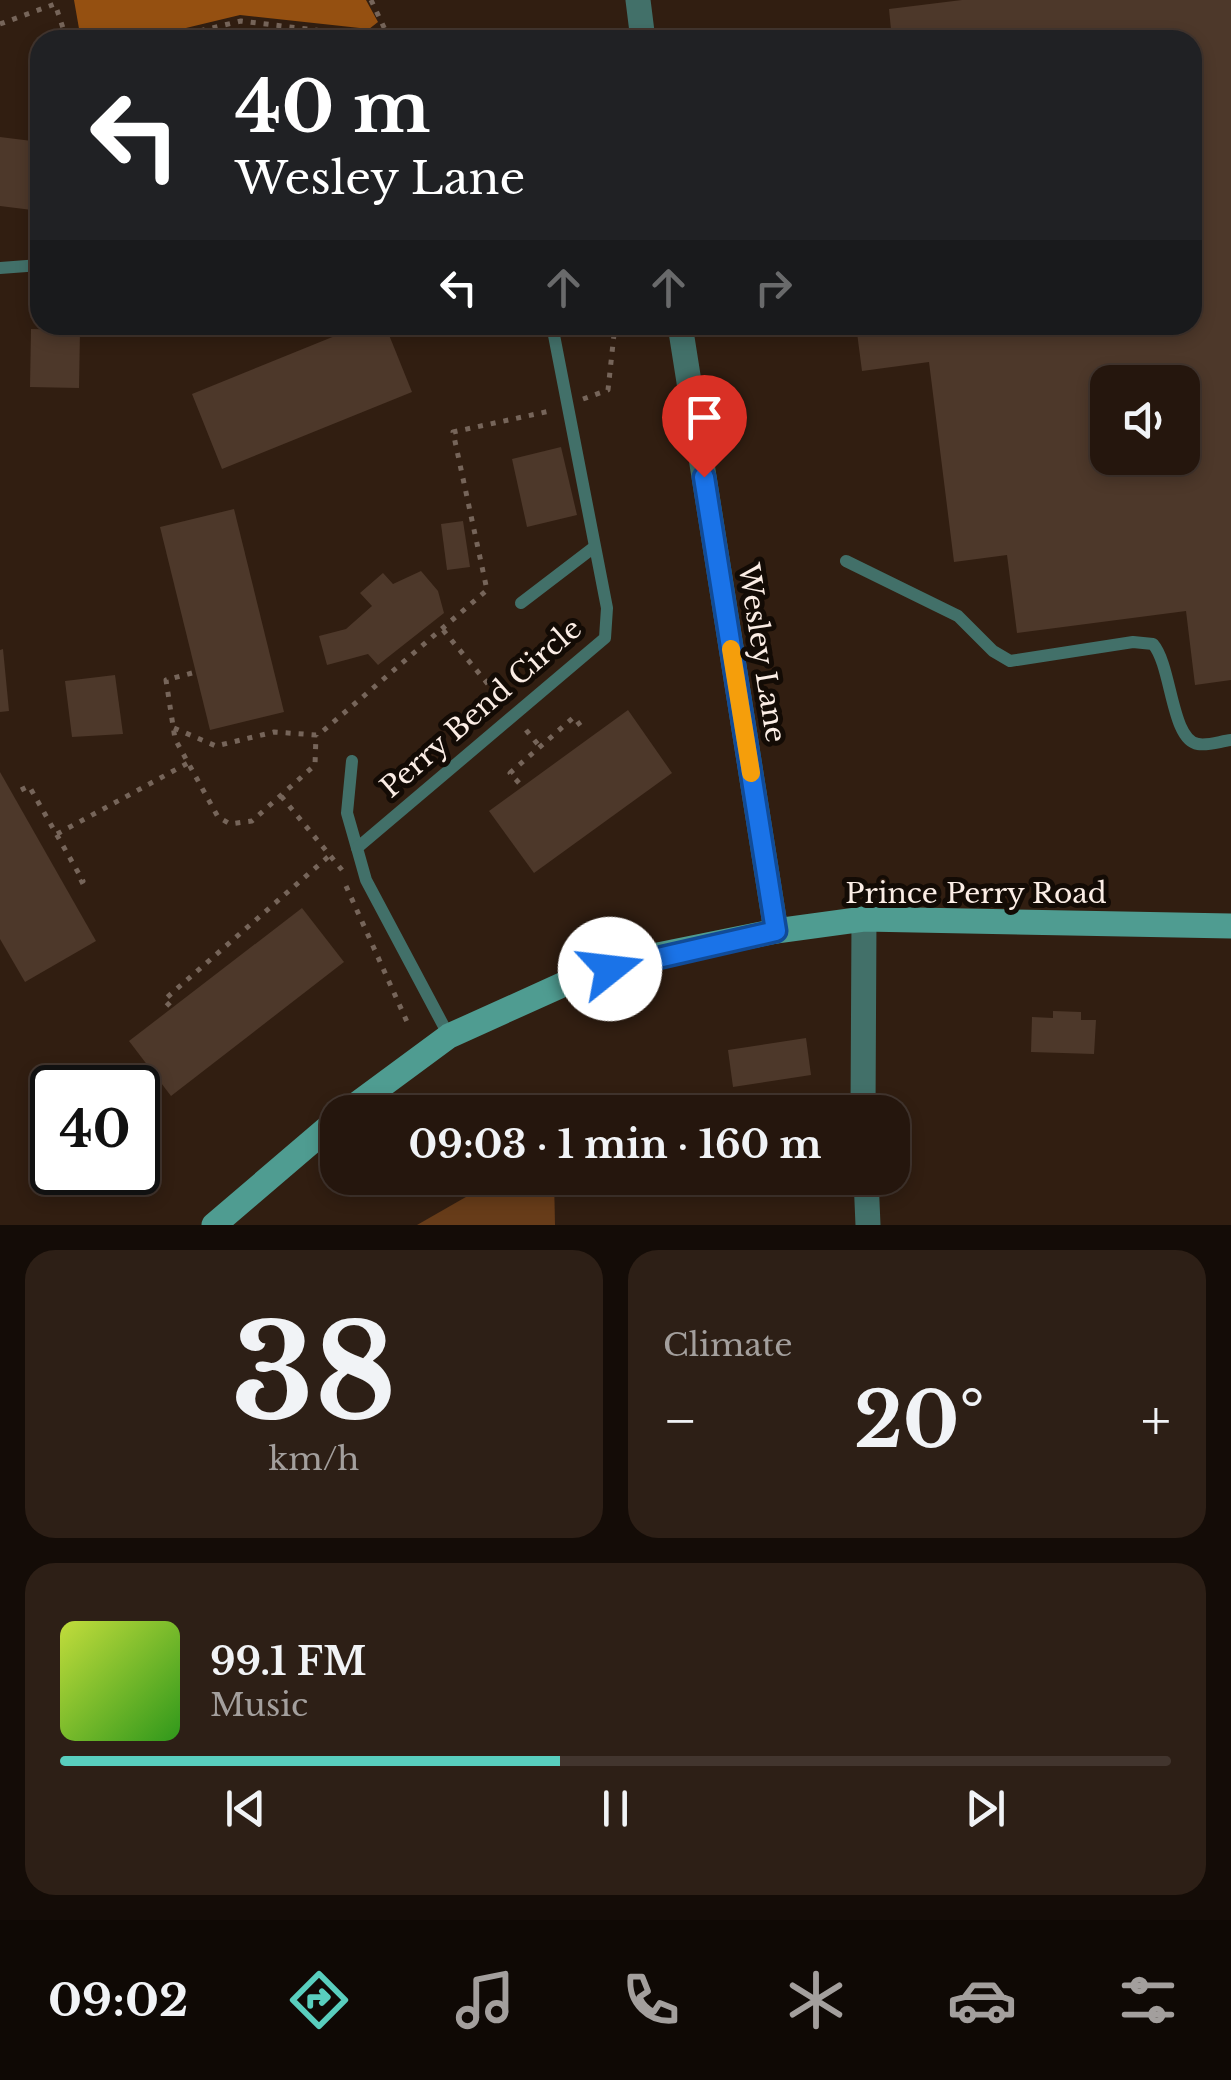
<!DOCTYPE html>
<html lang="en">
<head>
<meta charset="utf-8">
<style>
	:root { --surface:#25160d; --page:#2d1f16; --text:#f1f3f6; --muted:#a39f9d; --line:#42352e; --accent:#59cebe }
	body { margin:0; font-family:"Libre Baskerville",serif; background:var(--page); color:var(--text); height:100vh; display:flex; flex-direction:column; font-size:38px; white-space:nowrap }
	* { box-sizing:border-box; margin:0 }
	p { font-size:32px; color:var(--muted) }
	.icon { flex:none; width:55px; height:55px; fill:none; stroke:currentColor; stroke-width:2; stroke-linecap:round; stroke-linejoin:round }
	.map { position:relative; height:1225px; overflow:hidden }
	.panel { display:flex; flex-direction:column; gap:25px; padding:25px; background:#140c07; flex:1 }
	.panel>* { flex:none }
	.banner { position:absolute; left:30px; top:30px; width:1172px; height:305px; border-radius:30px; box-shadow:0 5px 15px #0003,0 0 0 2px var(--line); background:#202124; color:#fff; overflow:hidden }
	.fabs { position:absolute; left:1090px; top:365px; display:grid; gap:20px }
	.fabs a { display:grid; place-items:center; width:110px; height:110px; border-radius:20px; background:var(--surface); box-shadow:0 5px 15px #0003,0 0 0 2px var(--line); font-size:50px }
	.speed { position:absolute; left:30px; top:1065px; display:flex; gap:20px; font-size:50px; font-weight:700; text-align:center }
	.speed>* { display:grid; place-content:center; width:130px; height:130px; border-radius:50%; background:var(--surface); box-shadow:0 5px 15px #0003,0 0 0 2px var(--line); line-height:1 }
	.speed .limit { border:5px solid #111; border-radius:15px; background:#fff; color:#111 }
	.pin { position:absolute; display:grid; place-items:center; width:85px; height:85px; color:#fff; margin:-102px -42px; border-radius:50% 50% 50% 0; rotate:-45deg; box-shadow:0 0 10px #0007 }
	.pin .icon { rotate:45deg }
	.me { position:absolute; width:110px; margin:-55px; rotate:74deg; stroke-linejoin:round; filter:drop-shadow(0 0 8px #0008) }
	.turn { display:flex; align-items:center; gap:35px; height:210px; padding:0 40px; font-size:45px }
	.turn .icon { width:130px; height:130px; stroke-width:2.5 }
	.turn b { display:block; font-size:70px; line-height:85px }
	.lanes { display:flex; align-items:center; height:95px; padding:0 40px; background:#0003; justify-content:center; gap:50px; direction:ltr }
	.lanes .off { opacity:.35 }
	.big { font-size:75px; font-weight:700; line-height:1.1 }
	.panel .card { flex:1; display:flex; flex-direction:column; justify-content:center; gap:15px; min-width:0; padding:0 35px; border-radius:30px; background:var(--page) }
	.panel .dial { align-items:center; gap:0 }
	.dial b { font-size:130px; line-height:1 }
	.song { display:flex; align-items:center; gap:30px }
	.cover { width:120px; height:120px; border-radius:15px; background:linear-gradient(135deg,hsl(70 70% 55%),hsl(110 70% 35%)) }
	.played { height:10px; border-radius:5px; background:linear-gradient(90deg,var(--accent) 45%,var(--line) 45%) }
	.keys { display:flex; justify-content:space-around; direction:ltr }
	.heat { display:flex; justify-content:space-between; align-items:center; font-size:55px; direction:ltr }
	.panel .tiles { flex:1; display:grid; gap:25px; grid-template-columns:1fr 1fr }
	.card:last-child { grid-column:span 2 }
	.trip { position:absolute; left:320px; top:1095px; width:590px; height:100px; border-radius:30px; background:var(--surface); box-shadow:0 5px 15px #0003,0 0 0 2px var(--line); font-weight:700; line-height:100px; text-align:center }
	.tabs { display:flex; height:160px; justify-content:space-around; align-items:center; background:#0f0905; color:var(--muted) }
	.tabs .icon { width:70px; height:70px }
	.tabs .active { color:var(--accent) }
	.tabs b { font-size:45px; color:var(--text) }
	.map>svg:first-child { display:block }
	.green { fill:#673c19 }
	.water { fill:#955011 }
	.building { fill:#4d382a; fill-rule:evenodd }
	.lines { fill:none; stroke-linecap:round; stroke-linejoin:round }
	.path { stroke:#76655a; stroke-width:5; stroke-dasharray:5 8; stroke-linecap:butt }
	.lane { stroke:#427069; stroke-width:12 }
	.street { stroke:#427069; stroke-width:25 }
	.secondary { stroke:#4f9c91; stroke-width:25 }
	.route-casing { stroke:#114b97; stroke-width:25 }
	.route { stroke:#1a73e8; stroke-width:18 }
	.slow { stroke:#f59e0b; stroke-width:18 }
	.labels { text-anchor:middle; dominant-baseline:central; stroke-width:10; stroke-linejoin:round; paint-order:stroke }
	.street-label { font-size:28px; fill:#fbede5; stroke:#130b05 }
</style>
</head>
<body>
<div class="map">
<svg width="1231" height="1225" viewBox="0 0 1231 1225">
	<rect width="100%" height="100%" fill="#311e11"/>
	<!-- green -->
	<path class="green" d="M499,1178H554L555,1225H417Z"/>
	<!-- water -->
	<path class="water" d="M74,0H366L378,22L369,29L240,15L136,40H81Z"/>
	<!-- building -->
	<g class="building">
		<path d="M962,0H1231V680L1195,685L1186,611L1017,633L1007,555L954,562L929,362L862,371L856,325H1192V40H892L889,9ZM1108,382H1182V458H1108Z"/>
		<path d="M0,137L40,142V211L0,206Z"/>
		<path d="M362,325H385L412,392L222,469L192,394Z"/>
		<path d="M31,329L80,330L79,388L30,387Z"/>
		<path d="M561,447L577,515L527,527L512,459Z"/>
		<path d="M234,509L284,712L210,730L160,527Z"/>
		<path d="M463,521L470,567L447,570L441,524Z"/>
		<path d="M421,571L438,591L444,613L378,665L368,654L327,665L319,636L346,629L372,606L360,593L383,573L393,584Z"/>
		<path d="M3,649L9,711L0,712V650Z"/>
		<path d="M115,675L123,734L72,737L65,681Z"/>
		<path d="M628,710L672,773L534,873L489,811Z"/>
		<path d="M0,772L96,941L25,982L0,939Z"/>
		<path d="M302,908L344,962L171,1096L129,1041Z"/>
		<path d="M1053,1011L1081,1012V1020H1096L1094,1054L1031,1052L1032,1017L1053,1018Z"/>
		<path d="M806,1038L811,1075L733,1087L728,1050Z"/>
	</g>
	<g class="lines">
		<!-- path -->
		<g class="path">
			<path d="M371,0L389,38"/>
			<path d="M0,24L55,4L67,40"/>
			<path d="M162,40L241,21L397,40"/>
			<path d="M583,399L608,390L615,325"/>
			<path d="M443,630L503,702"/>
			<path d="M192,673L166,680L175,739L218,817L230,824L252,821L315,765L316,735"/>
			<path d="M174,728L216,746L274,732L316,735L323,731L487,590L453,432L550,411"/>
			<path d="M526,730L540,747"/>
			<path d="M519,783L510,773L574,717L583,729"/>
			<path d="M21,790L29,786L83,881L75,885"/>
			<path d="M281,796L342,870"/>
			<path d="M57,834L188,763"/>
			<path d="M346,886L408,1024L412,1023"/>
			<path d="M170,1006L164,1000L329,856"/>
		</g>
		<!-- lane -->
		<g class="lane">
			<path d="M0,268L40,265"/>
			<path d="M846,561L958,616L993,651L1010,661L1133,642L1153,644C1172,666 1171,740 1198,744C1208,746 1221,741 1231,740"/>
			<path d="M521,603L593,548"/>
			<path d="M352,761L347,813L357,848"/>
			<path d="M449,1036L366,880L357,848L605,638L607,608L552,325"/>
		</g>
		<!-- street -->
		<g class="street">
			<path d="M638,0L643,40"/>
			<path d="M680,325L776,931"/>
			<path d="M863,1112L864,919"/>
			<path d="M866,1178L868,1225"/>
		</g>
		<!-- secondary -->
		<g class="secondary">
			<path d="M346,1112L449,1036L573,980L648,957L776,931L864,919L1231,926"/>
			<path d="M214,1225L338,1119"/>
		</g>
	</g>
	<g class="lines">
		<defs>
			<path id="route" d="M610,969L776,931L704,477"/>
		</defs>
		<!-- route casing -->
		<use href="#route" class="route-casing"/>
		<!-- route -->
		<use href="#route" class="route"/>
		<!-- slow -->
		<path class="slow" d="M731,649L751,773"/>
	</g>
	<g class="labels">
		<!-- street labels -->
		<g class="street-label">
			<text transform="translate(762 653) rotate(81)">Wesley Lane</text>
			<text transform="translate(481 708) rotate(-41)">Perry Bend Circle</text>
			<text x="976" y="893">Prince Perry Road</text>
		</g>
	</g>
</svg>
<div class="fabs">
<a><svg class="icon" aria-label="sound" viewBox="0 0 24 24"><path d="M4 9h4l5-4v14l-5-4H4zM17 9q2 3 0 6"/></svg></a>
</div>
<div class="speed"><div class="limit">40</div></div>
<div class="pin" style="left:704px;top:477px;background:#d93025"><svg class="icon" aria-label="arrive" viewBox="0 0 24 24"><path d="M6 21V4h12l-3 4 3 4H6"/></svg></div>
<svg class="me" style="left:610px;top:969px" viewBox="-20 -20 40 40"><circle r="19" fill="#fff"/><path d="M0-13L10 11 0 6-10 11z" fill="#1a73e8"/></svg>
<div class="trip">09:03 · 1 min · 160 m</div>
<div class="banner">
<div class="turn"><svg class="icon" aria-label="left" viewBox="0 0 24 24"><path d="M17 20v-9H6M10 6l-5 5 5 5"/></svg><div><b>40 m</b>Wesley Lane</div></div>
<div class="lanes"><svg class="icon" aria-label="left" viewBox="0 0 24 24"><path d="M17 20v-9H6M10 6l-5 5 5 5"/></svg><svg class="icon off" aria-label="ahead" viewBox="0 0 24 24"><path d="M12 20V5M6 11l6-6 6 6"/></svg><svg class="icon off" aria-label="ahead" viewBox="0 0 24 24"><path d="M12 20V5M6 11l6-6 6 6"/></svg><svg class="icon off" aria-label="right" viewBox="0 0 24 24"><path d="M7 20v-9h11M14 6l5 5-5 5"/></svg></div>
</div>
</div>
<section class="panel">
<div class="tiles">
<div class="card dial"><b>38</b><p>km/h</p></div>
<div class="card"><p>Climate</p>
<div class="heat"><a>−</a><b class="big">20°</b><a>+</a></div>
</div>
<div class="card">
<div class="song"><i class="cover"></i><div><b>99.1 FM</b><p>Music</p></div></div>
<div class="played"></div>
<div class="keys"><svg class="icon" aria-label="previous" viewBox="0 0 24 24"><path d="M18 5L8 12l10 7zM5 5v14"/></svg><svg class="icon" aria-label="pause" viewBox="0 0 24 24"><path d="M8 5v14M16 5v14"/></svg><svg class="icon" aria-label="next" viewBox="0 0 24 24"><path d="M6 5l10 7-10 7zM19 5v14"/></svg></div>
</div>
</div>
</section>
<nav class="tabs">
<b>09:02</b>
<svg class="icon active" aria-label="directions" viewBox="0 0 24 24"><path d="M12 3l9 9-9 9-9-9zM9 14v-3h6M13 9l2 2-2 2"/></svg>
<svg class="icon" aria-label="music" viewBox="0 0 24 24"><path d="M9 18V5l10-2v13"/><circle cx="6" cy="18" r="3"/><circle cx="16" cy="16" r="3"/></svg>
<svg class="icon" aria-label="phone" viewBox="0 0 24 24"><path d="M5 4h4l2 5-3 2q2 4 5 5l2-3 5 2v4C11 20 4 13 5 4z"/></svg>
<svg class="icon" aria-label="climate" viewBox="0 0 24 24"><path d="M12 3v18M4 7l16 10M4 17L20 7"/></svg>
<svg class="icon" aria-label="car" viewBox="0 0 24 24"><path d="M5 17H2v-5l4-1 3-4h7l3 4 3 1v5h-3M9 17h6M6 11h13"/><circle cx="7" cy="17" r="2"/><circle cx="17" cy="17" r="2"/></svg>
<svg class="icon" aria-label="filters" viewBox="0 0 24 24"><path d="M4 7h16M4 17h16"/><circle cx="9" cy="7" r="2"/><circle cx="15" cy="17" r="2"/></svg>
</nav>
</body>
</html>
